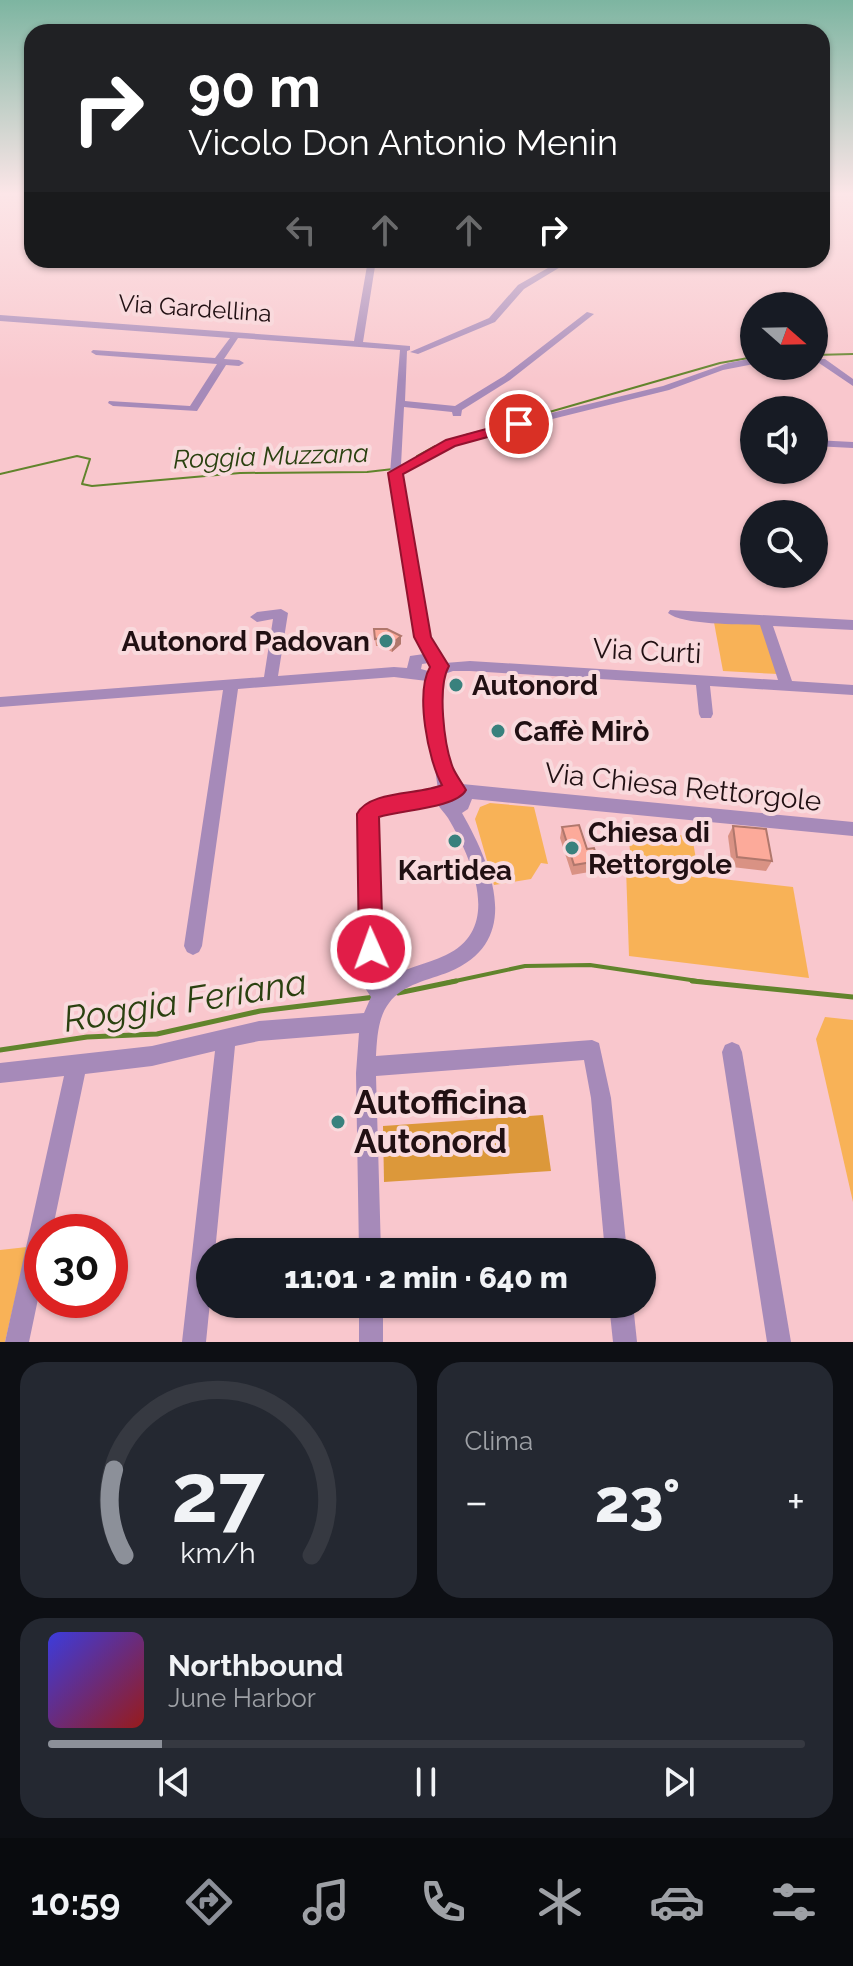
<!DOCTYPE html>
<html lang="it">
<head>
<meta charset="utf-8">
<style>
	:root { --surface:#171b24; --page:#242831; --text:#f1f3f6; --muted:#9ea1a6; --line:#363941; --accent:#8c9099 }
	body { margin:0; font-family:Raleway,sans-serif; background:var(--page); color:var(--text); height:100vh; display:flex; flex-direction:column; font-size:30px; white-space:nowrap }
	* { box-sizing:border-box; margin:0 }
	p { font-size:26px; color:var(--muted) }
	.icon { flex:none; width:44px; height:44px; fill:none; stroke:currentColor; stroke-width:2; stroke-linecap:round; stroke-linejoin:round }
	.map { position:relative; height:1342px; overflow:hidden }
	.side { display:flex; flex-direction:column; gap:20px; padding:20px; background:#0d0f14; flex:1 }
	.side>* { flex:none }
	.top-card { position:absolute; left:24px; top:24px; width:806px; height:244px; border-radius:24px; box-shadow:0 2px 6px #0004; background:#202124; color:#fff; overflow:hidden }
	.needle { width:52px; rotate:110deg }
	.fabs { position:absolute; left:740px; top:292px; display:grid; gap:16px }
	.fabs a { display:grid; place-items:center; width:88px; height:88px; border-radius:50%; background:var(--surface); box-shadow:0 2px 6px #0004; font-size:40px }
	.speed { position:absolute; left:24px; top:1214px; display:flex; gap:16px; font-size:40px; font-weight:700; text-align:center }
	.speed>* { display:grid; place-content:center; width:104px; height:104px; border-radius:50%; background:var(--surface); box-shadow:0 2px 6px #0004; line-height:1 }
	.speed .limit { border:12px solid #d22; background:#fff; color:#111 }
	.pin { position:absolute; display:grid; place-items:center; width:68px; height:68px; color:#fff; margin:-34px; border:4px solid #fff; border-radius:50%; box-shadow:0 2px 8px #0007 }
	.me { position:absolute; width:88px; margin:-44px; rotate:358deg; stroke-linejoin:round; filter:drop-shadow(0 0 6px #0008) }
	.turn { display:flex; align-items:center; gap:28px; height:168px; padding:0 32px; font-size:36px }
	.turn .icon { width:104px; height:104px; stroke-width:2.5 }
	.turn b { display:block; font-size:56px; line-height:68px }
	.lanes { display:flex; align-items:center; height:76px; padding:0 32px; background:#0003; justify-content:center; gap:40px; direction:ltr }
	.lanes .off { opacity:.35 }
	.big { font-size:60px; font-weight:800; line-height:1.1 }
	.side .tile { flex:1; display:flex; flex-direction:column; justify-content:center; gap:12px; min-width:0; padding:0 28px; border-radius:24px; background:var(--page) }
	.side .dial { align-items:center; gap:0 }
	.dial svg { height:208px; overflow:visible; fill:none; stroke:var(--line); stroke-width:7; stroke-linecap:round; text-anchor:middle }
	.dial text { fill:var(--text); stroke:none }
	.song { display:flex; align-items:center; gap:24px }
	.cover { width:96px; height:96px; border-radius:12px; background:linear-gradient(135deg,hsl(240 70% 55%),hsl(0 70% 35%)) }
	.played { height:8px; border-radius:4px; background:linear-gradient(90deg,var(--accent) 15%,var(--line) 15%) }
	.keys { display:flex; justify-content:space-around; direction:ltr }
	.heat { display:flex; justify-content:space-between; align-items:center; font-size:44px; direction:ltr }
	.side .tiles { flex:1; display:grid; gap:20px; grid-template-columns:1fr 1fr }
	.tile:last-child { grid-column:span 2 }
	.trip { position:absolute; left:196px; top:1238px; width:460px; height:80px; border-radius:40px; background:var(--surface); box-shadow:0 2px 6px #0004; font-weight:800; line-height:80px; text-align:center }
	.tab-bar { display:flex; height:128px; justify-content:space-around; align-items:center; background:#090b0e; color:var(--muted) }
	.tab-bar .icon { width:56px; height:56px }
	.tab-bar .current { color:var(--accent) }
	.tab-bar b { font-size:36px; color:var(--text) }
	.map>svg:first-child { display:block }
	.green { fill:#f8b257 }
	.forest { fill:#dc983a }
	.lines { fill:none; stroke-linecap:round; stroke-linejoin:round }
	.stream-far2 { stroke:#61842c; stroke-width:2 }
	.stream-far1 { stroke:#61842c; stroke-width:4 }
	.stream { stroke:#61842c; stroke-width:5 }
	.minor { fill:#a68ab9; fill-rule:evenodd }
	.wall { fill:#d99284 }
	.shaded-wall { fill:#b0776c }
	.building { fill:#fcaa9a; stroke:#b0776c; stroke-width:2 }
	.route { fill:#e11d48; stroke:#92132f; stroke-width:2 }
	.poi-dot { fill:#39817d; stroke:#f9dadd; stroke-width:3 }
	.labels { text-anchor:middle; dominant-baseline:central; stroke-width:8; stroke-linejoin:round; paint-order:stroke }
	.far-street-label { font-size:24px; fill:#211013; stroke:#f9dadd }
	.far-water-label { font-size:26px; font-style:italic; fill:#2a4110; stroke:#f9dadd }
	.poi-label { font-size:28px; font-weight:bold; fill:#211013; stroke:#f9dadd; text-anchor:start }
	.street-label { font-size:28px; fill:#211013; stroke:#f9dadd }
	.near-poi-label { font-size:34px; font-weight:bold; fill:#211013; stroke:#f9dadd; text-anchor:start }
	.near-water-label { font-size:36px; font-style:italic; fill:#2a4110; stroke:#f9dadd }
</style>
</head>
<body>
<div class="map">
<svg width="853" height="1342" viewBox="0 0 853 1342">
	<rect width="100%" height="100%" fill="#f9c7cd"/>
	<!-- green -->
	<g class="green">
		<path d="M713,617L764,622L778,674L723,671Z"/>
		<path d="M490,803L534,807L548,864L541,863L531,879L494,885L475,819L480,807Z"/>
		<path d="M628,832L692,836L697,865L631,860Z"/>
		<path d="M626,868L793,887L809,978L629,956Z"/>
		<path d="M825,1017L853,1020V1202L816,1039Z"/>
		<path d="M27,1247L5,1342H0V1250Z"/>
	</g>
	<!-- forest -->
	<path class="forest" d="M543,1115L551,1171L384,1182L383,1126Z"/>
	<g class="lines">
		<!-- stream-far2 -->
		<g class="stream-far2">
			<path d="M814,355L853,354"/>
			<path d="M511,423L720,363L754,357"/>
			<path d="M446,442L469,434"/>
			<path d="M417,456L435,446"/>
			<path d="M0,474L77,456L90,459L82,484L92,486L240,473L367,472L393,469"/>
		</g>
		<!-- stream-far1 -->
		<path class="stream-far1" d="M446,983L525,966L590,965L711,983"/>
		<!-- stream -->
		<g class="stream">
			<path d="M692,981L853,997"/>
			<path d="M398,993L456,981"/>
			<path d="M0,1050L87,1037L157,1034L260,1011L375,997"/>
		</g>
		<!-- minor -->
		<g class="minor">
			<path d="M368,260H376L363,342L410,346V350L407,351L405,401L455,406L504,376L587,312L594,314L510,380L462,410L461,416H453L452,412L404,407L401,465L439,444L473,432L663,386L728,363L754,358V364L723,370L669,390L480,437L446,448L401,474L430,637L438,654L445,663L470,661L778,680L760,625C739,624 682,625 668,613L670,610L853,620V630L773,626L792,681L853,685V695L710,686L713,714L711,718H701L699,714L696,685L470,671H453L442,675L439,695L452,783L853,822V836L472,799L468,809L462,813C492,866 524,941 449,972C429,980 403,984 389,1003C378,1017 377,1038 376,1056L592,1040L599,1043L611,1098L627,1252H605L591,1098L584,1060L376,1076L381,1252H359L356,1073L359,1033L259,1041L235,1046L215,1252H210V1302L206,1342H182L215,1051L152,1066L85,1074L52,1232H42V1280L29,1342H5L64,1076L0,1083V1063L152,1046L259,1021L364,1013L371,997L363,985L362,975L358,820L368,804L438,790L425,695L427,681L394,677L238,689L202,946L199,952L193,955L187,952L184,946L223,690L0,707V697L264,677L273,619L257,622L250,617L257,612L281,609L288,613L278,676L394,667L407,668L410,656L424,654L416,637L390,473L400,350L238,338L224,359L239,360L244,363L239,366L226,365L197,411L113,406L108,403L109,401L190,406L217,364L96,355L91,352L93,350L215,358L230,338L0,321V315L354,341ZM429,663L432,666L428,671L421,669L422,664ZM433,803H437C440,809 444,812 448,818C472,859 503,928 446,955C425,965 402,968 382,982L374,821L379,815Z"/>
			<path d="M562,260H572L524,289L495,322L418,354L410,352L489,318L518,285Z"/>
			<path d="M819,359H825L853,379V386L819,363Z"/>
			<path d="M814,440L853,442V448L814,446Z"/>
			<path d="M732,1042L739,1045L742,1052L791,1342H767L722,1052L725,1045Z"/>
			<rect x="359" y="1304" width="24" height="38"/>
			<path d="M609,1304H633L637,1342H613Z"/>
		</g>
	</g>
	<!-- wall -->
	<g class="wall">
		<path d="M374,629L401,636V644L392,652L382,646H376Z"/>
		<path d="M733,826L772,861L766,871L732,867L728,836Z"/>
		<path d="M562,827L598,861L595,871L572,875L560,838Z"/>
	</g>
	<!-- shaded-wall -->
	<path class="shaded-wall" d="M401,636V644L392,652V644Z"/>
	<!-- building -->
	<g class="building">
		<path d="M374,629H387L401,636L392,644L381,638L375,639Z"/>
		<path d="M579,825L587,849L594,848L598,861L574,865L562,827Z"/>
		<path d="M733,826L766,829L772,861L737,857Z"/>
	</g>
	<!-- sky -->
	<linearGradient id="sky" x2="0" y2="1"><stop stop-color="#7db5a1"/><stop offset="0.51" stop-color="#fce6e8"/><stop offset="1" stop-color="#fce6e8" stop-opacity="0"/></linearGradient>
	<rect width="853" height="380" fill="url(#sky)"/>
	<!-- route -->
	<path class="route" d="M519,420L524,422V427L455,446L403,474L431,637L449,666C437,687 444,745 453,768C456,775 462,783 466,790C457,808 400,810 379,817L383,949L379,957L371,960L363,957L359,949L357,814C369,790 421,795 442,785C428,760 415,693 430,667L414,637L388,473L446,440Z"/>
	<!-- markers -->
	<g class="poi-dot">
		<circle cx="386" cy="641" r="8"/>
		<circle cx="456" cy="685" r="8"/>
		<circle cx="498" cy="731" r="8"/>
		<circle cx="455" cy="841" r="8"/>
		<circle cx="572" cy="848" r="8"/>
		<circle cx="338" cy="1122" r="8"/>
	</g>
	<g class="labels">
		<!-- far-street labels -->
		<g class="far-street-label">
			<text transform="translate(195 308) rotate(4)">Via Gardellina</text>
		</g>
		<!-- far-water labels -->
		<g class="far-water-label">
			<text transform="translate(271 456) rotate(-2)">Roggia Muzzana</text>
		</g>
		<!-- poi labels -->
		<g class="poi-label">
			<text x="370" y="641" text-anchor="end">Autonord Padovan</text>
			<text x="472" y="685">Autonord</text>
			<text x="514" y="731">Caffè Mirò</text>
			<text x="588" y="832">Chiesa di<tspan x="588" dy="32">Rettorgole</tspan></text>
			<text x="455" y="870" text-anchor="middle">Kartidea</text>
		</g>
		<!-- street labels -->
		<g class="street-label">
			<text transform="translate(647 651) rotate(3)">Via Curti</text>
			<text transform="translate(683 787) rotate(6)">Via Chiesa Rettorgole</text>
		</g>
		<!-- near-poi labels -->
		<g class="near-poi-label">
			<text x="354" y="1102">Autofficina<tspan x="354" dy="39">Autonord</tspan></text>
		</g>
		<!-- near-water labels -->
		<g class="near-water-label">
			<text transform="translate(185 1000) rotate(-9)">Roggia Feriana</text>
		</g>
	</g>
</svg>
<div class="fabs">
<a><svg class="needle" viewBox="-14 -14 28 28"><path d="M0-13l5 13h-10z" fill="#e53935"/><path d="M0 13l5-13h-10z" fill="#9ea1a6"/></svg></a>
<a><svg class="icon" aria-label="sound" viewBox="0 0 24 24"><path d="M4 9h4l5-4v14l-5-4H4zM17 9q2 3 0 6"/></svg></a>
<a><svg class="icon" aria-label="search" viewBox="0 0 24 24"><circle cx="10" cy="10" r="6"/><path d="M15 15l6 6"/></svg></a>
</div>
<div class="speed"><div class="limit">30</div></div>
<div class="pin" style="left:519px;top:424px;background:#d93025"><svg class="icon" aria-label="arrive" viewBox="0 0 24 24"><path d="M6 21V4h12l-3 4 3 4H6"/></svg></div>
<svg class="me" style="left:371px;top:949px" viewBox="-20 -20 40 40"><circle r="17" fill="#e11d48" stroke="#fff" stroke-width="3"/><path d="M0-11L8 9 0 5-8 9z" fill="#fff"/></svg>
<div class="trip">11:01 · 2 min · 640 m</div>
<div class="top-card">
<div class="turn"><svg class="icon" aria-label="right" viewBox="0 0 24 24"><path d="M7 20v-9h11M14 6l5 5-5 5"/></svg><div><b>90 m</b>Vicolo Don Antonio Menin</div></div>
<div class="lanes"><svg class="icon off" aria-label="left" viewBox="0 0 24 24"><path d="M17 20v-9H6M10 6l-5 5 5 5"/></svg><svg class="icon off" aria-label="ahead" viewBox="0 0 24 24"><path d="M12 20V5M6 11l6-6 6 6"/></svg><svg class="icon off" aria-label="ahead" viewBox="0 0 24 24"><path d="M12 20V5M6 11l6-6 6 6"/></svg><svg class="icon" aria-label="right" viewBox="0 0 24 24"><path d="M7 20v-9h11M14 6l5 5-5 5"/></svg></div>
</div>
</div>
<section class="side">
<div class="tiles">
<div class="tile dial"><svg viewBox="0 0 100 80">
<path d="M14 69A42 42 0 1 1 86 69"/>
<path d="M14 69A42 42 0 0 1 10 36" stroke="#8c9099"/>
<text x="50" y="56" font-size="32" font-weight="700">27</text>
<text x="50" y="72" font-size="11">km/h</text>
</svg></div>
<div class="tile"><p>Clima</p>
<div class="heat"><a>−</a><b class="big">23°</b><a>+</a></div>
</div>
<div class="tile">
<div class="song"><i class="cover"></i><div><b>Northbound</b><p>June Harbor</p></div></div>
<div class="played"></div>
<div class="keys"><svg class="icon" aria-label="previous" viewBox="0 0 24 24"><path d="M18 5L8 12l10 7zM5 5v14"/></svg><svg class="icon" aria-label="pause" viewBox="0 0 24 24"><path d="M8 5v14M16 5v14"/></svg><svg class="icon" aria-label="next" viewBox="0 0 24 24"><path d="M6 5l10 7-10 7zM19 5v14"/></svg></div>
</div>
</div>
</section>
<nav class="tab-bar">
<b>10:59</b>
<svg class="icon current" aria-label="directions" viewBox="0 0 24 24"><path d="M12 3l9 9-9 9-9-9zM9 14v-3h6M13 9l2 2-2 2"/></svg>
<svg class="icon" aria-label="music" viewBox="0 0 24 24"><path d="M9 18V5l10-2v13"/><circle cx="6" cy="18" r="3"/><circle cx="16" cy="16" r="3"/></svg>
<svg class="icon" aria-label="phone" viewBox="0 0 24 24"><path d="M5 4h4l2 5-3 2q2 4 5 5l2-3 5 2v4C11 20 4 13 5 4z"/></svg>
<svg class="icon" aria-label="climate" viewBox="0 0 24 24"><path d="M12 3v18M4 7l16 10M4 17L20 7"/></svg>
<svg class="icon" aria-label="car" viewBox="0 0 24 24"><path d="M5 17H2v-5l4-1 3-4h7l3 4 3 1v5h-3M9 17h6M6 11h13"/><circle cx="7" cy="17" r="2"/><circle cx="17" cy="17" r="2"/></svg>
<svg class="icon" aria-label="filters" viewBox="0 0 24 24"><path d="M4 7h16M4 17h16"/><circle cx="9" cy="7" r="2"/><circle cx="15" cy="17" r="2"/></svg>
</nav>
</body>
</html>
